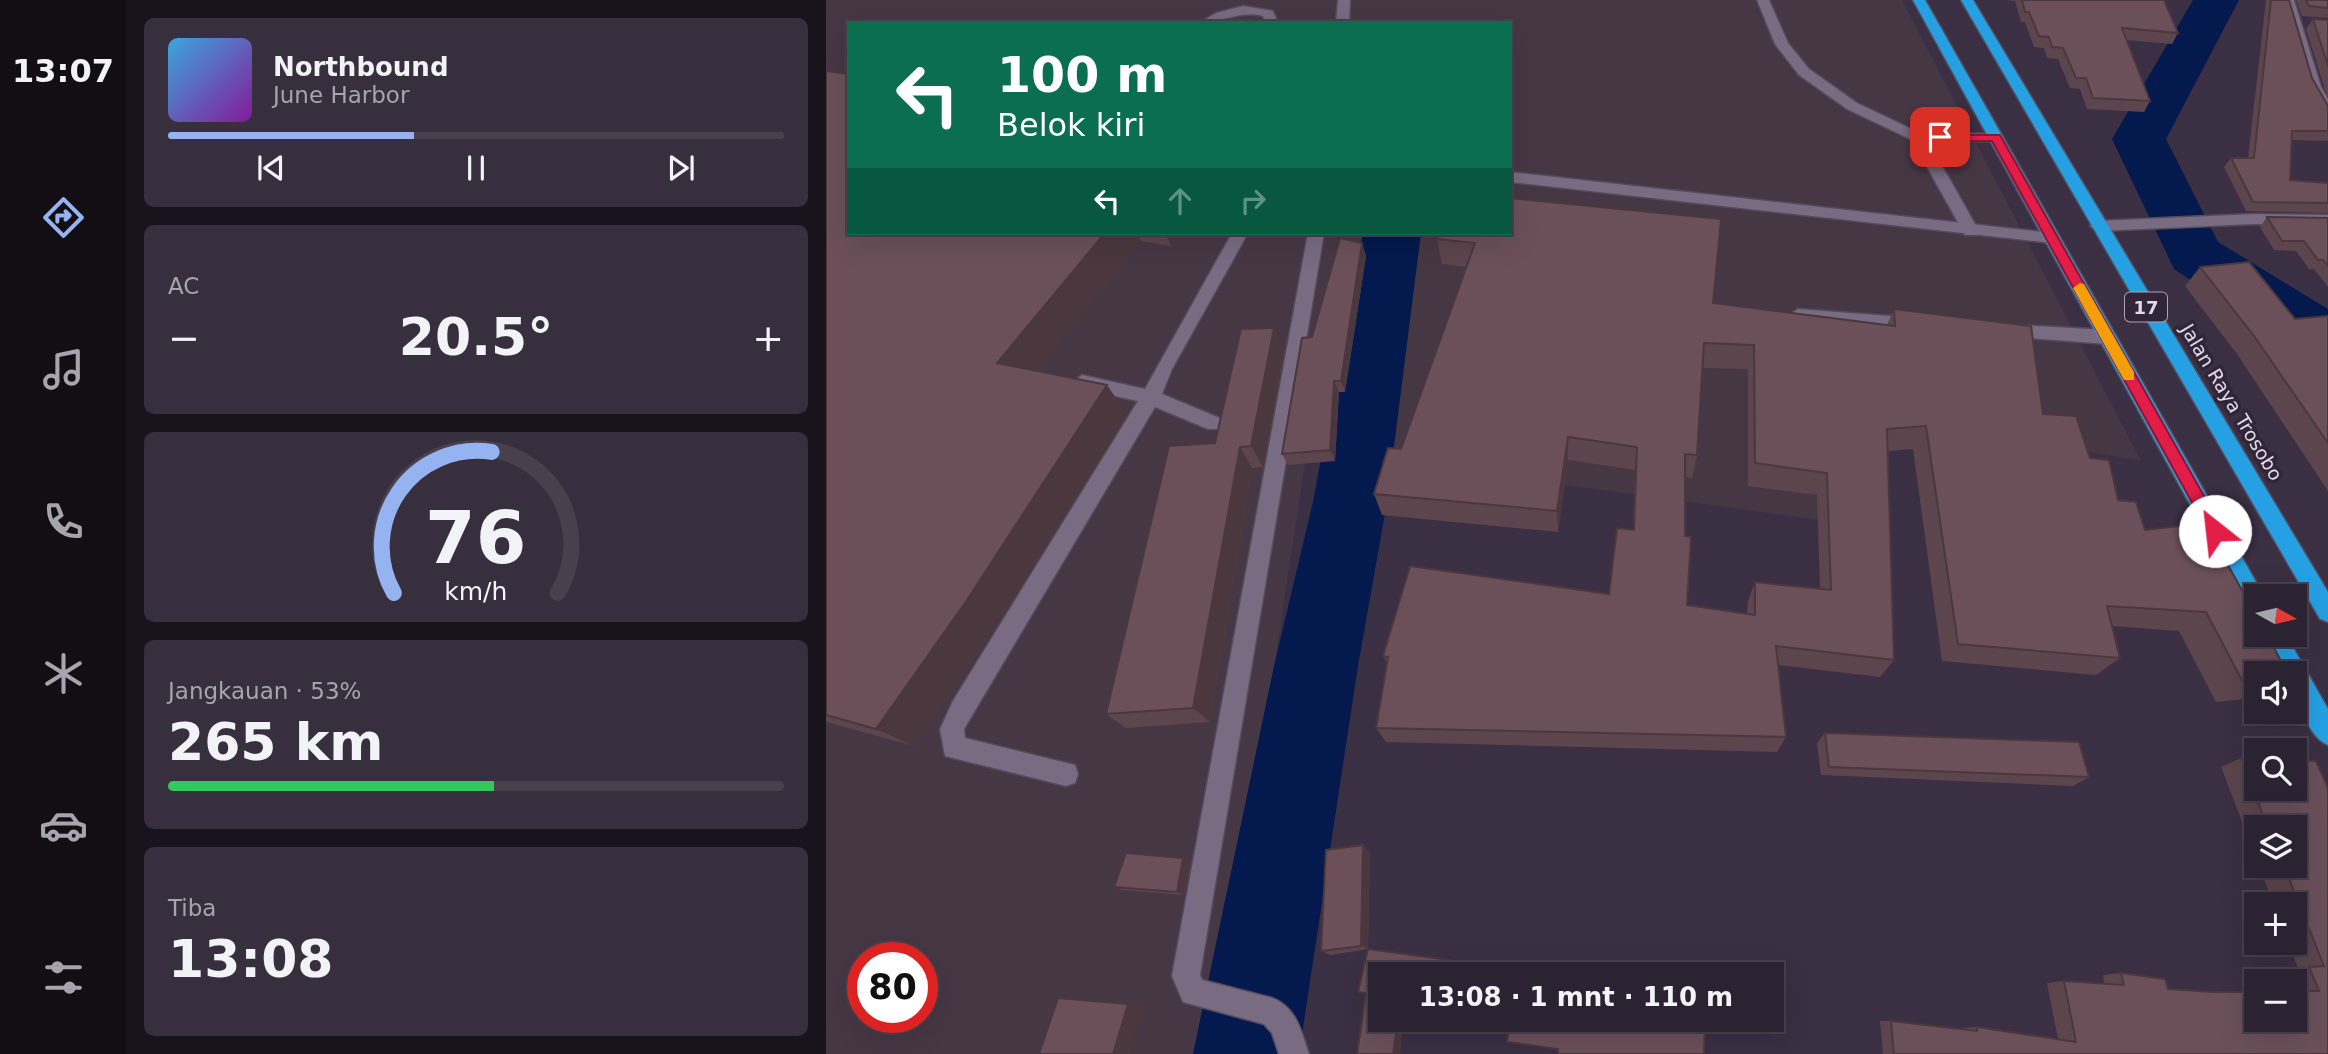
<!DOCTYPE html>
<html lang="id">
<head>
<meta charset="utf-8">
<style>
	:root { --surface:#2c2332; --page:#382f3e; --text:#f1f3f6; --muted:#a6a4ac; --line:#48404d; --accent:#95b2f1 }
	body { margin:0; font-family:"DejaVu Sans",sans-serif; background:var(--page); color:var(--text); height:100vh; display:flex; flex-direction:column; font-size:26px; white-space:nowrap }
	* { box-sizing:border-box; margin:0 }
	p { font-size:23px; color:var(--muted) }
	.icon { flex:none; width:38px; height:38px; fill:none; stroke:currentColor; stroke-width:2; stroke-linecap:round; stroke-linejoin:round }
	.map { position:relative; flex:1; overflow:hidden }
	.panel { display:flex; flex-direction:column; gap:18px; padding:18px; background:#18131c; width:700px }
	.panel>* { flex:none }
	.hud { position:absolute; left:21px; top:21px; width:665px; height:214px; border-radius:0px; box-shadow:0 7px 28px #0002,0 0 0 2px var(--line); background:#0b6e4f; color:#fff; overflow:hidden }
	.needle { width:46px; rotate:98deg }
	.fabs { position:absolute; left:1418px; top:584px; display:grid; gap:14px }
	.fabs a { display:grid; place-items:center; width:63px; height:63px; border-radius:0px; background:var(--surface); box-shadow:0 7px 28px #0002,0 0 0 2px var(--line); font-size:35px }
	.speed { position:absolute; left:21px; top:942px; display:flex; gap:14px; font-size:35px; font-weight:700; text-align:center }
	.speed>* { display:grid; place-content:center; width:91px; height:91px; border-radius:50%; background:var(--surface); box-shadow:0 7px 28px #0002,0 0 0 2px var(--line); line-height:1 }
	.speed .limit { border:10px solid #d22; background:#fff; color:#111 }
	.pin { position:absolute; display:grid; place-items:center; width:60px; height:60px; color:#fff; margin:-30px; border-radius:14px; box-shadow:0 4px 10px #0006 }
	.me { position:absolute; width:77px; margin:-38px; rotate:331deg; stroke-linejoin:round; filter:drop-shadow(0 0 5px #0008) }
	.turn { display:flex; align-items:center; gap:24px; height:147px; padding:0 35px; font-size:32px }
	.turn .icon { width:91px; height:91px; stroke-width:2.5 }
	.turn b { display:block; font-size:49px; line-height:60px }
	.lanes { display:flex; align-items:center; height:66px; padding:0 35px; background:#0003; justify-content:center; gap:35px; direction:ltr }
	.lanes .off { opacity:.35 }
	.big { font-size:52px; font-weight:700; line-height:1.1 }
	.panel .tile { flex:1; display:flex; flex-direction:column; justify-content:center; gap:10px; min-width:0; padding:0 24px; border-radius:10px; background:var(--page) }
	.panel .dial { align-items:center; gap:0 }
	.dial svg { height:182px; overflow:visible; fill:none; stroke:var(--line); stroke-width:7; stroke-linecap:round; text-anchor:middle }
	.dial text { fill:var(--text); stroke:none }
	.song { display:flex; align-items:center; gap:21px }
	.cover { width:84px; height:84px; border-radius:10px; background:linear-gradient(135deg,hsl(200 70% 55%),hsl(290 70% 35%)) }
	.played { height:7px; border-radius:4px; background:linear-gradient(90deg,var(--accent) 40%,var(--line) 40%) }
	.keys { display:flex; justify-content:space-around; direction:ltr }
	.heat { display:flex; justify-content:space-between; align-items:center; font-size:38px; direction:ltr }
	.charge { height:10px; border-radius:5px; background:linear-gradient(90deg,#34c759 53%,var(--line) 0) }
	.trip { position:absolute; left:542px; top:962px; width:416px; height:70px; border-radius:0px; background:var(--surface); box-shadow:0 7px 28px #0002,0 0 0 2px var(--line); font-weight:700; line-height:70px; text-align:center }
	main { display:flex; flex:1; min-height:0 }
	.tabs { display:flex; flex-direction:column; width:126px; justify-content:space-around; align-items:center; background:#120e14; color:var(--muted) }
	.tabs .icon { width:49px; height:49px }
	.tabs .current { color:var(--accent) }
	.tabs b { font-size:32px; color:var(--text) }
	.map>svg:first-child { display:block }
	.industrial { fill:#463744; fill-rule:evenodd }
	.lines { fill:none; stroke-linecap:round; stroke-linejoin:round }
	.river { fill:#04194d; fill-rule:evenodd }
	.lane-casing { stroke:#544a5a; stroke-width:3 }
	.street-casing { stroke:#544a5a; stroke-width:3 }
	.highway-casing { stroke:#544a5a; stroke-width:3 }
	.lane { fill:#786b82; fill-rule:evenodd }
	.street { fill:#786b82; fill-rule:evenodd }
	.highway { fill:#25a0e3; fill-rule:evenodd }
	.wall { fill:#5c454d; fill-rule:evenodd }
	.shaded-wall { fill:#4b383e }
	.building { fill:#6b5059; stroke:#4b383e; stroke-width:2; fill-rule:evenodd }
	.route { fill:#e11d48; stroke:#92132f; stroke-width:2 }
	.slow { fill:#f59e0b }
	.labels { text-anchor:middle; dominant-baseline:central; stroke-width:7; stroke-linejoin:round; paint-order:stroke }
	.shield { fill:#312539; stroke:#ada4b3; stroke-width:2 }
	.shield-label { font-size:18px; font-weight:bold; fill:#e2dae7 }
	.street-label { font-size:19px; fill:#e2dae7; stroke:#312539 }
</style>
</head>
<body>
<main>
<nav class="tabs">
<b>13:07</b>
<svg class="icon current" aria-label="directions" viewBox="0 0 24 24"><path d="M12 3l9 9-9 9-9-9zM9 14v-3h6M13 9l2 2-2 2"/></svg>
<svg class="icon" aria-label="music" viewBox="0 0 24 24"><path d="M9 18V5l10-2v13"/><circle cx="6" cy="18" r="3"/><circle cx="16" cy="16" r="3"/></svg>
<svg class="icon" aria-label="phone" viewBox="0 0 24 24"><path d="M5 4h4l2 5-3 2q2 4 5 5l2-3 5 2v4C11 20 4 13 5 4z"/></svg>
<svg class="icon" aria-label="climate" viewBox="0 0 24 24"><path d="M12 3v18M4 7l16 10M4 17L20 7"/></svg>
<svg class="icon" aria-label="car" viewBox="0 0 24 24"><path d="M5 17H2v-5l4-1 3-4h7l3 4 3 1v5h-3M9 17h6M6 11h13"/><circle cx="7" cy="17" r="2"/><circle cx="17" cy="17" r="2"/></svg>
<svg class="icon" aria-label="filters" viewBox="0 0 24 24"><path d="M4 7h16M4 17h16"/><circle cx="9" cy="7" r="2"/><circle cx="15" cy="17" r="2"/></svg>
</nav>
<section class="panel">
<div class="tile">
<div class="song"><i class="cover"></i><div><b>Northbound</b><p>June Harbor</p></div></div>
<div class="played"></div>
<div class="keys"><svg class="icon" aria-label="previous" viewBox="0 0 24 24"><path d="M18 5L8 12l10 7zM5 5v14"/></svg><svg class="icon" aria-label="pause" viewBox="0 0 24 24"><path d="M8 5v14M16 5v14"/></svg><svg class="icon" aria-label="next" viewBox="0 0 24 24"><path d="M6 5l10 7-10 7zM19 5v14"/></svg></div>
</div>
<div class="tile"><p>AC</p>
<div class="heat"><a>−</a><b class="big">20.5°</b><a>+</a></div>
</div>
<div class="tile dial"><svg viewBox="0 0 100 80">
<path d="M14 69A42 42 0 1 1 86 69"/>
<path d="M14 69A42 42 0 0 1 57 7" stroke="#95b2f1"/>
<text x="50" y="56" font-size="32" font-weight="700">76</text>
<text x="50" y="72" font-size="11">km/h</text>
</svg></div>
<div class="tile"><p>Jangkauan · 53%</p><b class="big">265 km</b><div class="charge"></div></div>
<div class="tile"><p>Tiba</p><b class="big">13:08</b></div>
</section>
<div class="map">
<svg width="1502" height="1054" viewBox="0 0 1502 1054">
	<rect width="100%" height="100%" fill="#3b2f43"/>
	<!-- industrial -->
	<path class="industrial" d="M0,0H1076L1315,461L1050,415L1039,526L481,450L390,1054H0ZM23,23H684V233H23ZM37,957H96V1017H37Z"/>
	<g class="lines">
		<!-- river -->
		<g class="river">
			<path d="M1367,0H1413L1340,139L1392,242L1502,309V364L1479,357L1348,269L1286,139Z"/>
			<path d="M537,233H595L561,502L532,666L473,1054H367L448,666L487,502Z"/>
		</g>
		<defs>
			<g id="lane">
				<path d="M931,0H943L962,43L983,69L1031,103L1094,133L1175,134L1177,137L1170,141H1102L1153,231L1151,235H1139L1086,140L1021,109L973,75L949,44Z"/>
				<path d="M417,6L447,11L452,23H439L437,16C414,10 395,23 373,23L390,13Z"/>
				<path d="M406,233H422L346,369L336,394L396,419L399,424L396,429H382L329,407L138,729L139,738L249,765L252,774L249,783L240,786L119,756L114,729L127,701L312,401L256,389L247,382L256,375L319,389Z"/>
				<path d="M972,309L1090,318L1099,324L1090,330L972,321L963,315Z"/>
				<path d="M1178,324L1281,330L1290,337L1281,344L1178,336L1169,330Z"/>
			</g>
			<g id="street">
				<path d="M512,0H524L523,23H510Z"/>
				<path d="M1456,0H1468L1495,87L1502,99V116L1497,115L1481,87Z"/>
				<path d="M684,172L1226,233L1234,238L1226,243L684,182Z"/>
				<path d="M1428,214L1502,215V225L1428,224L1272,231L1264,226L1272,221Z"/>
				<path d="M482,233H498L374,975L376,980L446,998C471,1008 475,1031 483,1054H453L446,1033L438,1024L357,1002L346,976Z"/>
			</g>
			<g id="highway">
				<path d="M1087,0H1099L1438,596L1430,597V613L1422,610Z"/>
				<path d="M1135,0H1147L1502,592V622L1494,619Z"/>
				<path d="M1437,635H1460L1502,709V745C1481,737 1468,694 1468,674H1457Z"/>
			</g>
		</defs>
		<!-- lane casing -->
		<use href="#lane" class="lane-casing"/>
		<!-- street casing -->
		<use href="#street" class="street-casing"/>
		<!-- highway casing -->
		<use href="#highway" class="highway-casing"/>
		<!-- lane -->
		<use href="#lane" class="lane"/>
		<!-- street -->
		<use href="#street" class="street"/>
		<!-- highway -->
		<use href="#highway" class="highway"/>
	</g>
	<!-- wall -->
	<g class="wall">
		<path d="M1179,0H1338L1352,33L1346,44L1300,40L1324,101L1318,112L1261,109L1254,89L1244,88L1232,59L1221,58L1218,48L1208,47L1199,22H1195L1189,1Z"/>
		<path d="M1440,0H1463L1486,78L1502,106V141L1465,140L1464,180L1502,183V213L1420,211L1398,167L1405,158H1422Z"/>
		<path d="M1470,0H1502V18L1476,16Z"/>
		<path d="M1487,19L1502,20V99L1480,29Z"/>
		<path d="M0,71L23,233H355L345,246L315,241L211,371L301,414L172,623L88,746L0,722Z"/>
		<path d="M1441,217L1502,218V287L1488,269H1483L1470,251L1448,250L1434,227Z"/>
		<path d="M614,233L887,303L1061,325L1068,309L1217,414L1264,458L1292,500L1319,530L1430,674V698L1390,702L1353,631L1286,626L1294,658L1270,675L1116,661L1087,449L1062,451L1068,660L1054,677L952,665L960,737L951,752L560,742L550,728L561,663L557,656L783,594L807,530L809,470L742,460L732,532L556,515L548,494L575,449L641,267L616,264L611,239ZM876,368L922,369V486L991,495L994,588L929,582L922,601L921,614L861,605L859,477L866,478L871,455Z"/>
		<path d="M536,243L540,256L519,392H513L509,461L462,465L456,454L486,337Z"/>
		<path d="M1374,267L1469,319L1502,316V491L1411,354L1359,286Z"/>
		<path d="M458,351L437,467L426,468L384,722L300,728L280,714Z"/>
		<path d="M999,733L1263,777L1247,786L995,775L991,743Z"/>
		<path d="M1415,758L1502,788V1054H1057L1054,1021H1065L1137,1029V1028L1151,1027L1232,1039L1221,983L1238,981L1278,984L1277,975L1295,973L1342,989L1468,1020V982H1463L1458,970L1472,968L1462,943H1468V905H1448L1433,866H1468V828H1430V858L1395,767Z"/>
		<path d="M544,852L542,949L540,994L532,992L542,949L504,955L495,951Z"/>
		<path d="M364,862L358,895L296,890L288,887Z"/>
	</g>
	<!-- shaded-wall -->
	<g class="shaded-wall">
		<path d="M279,233H311L315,241L195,392L171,363Z"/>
		<path d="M339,233H355L345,246Z"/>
		<path d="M536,243L540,256L519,392L515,381Z"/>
		<path d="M448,328L458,351L437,467L425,446Z"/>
		<path d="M508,381L513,392L509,461L504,450Z"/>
		<path d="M281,385L301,414L172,623L88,746L50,729Z"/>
		<path d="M742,437V460L732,532L731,511Z"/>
		<path d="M414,447L426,468L384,722L367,708Z"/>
		<path d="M537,845L544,852L542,949L535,946Z"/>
		<path d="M357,858L364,862L358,895L351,892Z"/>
		<path d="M302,1004L318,1005L304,1054H287Z"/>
		<path d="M572,1020H578L574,1054H567Z"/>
	</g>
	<!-- building -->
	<g class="building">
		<path d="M1196,0H1338L1352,33L1296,28L1324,101L1267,98L1260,78H1250L1237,48L1226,47L1223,37L1213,36L1203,12H1199Z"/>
		<path d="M1445,0H1463L1486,78L1502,106V131H1466L1464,180L1502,183V203L1427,202L1405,158H1428Z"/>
		<path d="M1480,0H1502V8L1483,6Z"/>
		<path d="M1487,19L1502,20V66Z"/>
		<path d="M0,71L23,74V233H279L171,363L281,385L141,600L50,729L0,715Z"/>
		<path d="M684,198L895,219L887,303L1069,326L1068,309L1205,326L1217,414L1250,416L1264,458L1283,460L1292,500L1310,502L1319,530L1379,523L1430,616V635H1441L1462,674H1430V685L1419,686L1380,612L1281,606L1294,658L1132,644L1100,426L1061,429L1068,660L950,646L960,737L550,728L562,657L557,656L584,566L783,594L791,528L808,530L811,447L742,437L731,511L548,494L562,448L575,449L649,243L611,239L614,233H684ZM878,343L928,345L929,463L1001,473L1005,590L929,582V615L861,605L865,537L859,536V454L871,455Z"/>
		<path d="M1441,217L1502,218V266L1497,260H1492L1478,241H1456Z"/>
		<path d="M514,238L536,243L515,381H508L504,450L456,454L476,338L486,337Z"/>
		<path d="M1423,262L1469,319L1502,316V443L1428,336L1374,267Z"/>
		<path d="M448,328L425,446L414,447L367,708L280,714L343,446L389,443L415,329Z"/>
		<path d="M999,733L1253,742L1263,777L1003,767Z"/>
		<path d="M1415,758L1430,759V789H1468V760L1490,761L1502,788V1054H1068L1065,1021L1151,1031V1027L1250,1042L1238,981L1298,985L1295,973L1339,979L1342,989L1388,992H1430V1020H1468V991H1493L1483,967L1498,966L1458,866H1468V828H1442Z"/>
		<path d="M537,845L535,946L495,951L500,850Z"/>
		<path d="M300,853L357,858L351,892L288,887Z"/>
		<path d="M542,949L733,975H555V1020H572L567,1054H531L540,993L532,992Z"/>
		<path d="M232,998L302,1004L287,1054H213Z"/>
		<path d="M684,1020H879L878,1054H732V1049L681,1042Z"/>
	</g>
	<!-- route -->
	<path class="route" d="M1110,135H1174L1395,526V535H1384L1166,141H1114L1108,137Z"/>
	<!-- slow -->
	<path class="slow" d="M1254,283L1258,284L1308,372V380H1298L1247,288Z"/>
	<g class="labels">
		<!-- shield labels -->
		<rect class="shield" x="1299" y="292.5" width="42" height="29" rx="5"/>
		<g class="shield-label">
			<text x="1320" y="307">17</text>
		</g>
		<!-- street labels -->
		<g class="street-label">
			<text transform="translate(1406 402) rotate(59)">Jalan Raya Trosobo</text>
		</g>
	</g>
</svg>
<div class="fabs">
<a><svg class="needle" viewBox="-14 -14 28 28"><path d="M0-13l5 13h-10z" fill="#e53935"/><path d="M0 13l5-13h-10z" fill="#a6a4ac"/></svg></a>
<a><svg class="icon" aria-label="sound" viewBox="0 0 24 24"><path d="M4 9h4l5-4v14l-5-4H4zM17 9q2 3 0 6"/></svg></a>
<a><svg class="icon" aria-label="search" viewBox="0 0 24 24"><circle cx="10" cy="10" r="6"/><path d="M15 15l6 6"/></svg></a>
<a><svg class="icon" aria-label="layers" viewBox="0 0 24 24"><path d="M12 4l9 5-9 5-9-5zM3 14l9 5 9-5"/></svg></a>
<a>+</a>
<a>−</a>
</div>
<div class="speed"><div class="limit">80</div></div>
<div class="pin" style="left:1114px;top:137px;background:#d93025"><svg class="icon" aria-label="arrive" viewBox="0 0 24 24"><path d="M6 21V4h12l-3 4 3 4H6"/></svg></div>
<svg class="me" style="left:1389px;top:531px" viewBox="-20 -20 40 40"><circle r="19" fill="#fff"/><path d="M0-13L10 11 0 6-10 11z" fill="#e11d48"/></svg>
<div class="trip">13:08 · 1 mnt · 110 m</div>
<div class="hud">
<div class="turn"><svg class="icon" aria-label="left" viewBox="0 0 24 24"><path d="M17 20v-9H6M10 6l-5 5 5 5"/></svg><div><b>100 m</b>Belok kiri</div></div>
<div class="lanes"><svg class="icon" aria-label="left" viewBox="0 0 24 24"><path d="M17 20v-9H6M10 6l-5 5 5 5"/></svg><svg class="icon off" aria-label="ahead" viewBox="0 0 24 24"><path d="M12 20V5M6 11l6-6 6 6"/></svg><svg class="icon off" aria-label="right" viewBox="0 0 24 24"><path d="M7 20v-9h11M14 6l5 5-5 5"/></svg></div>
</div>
</div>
</main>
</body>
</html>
